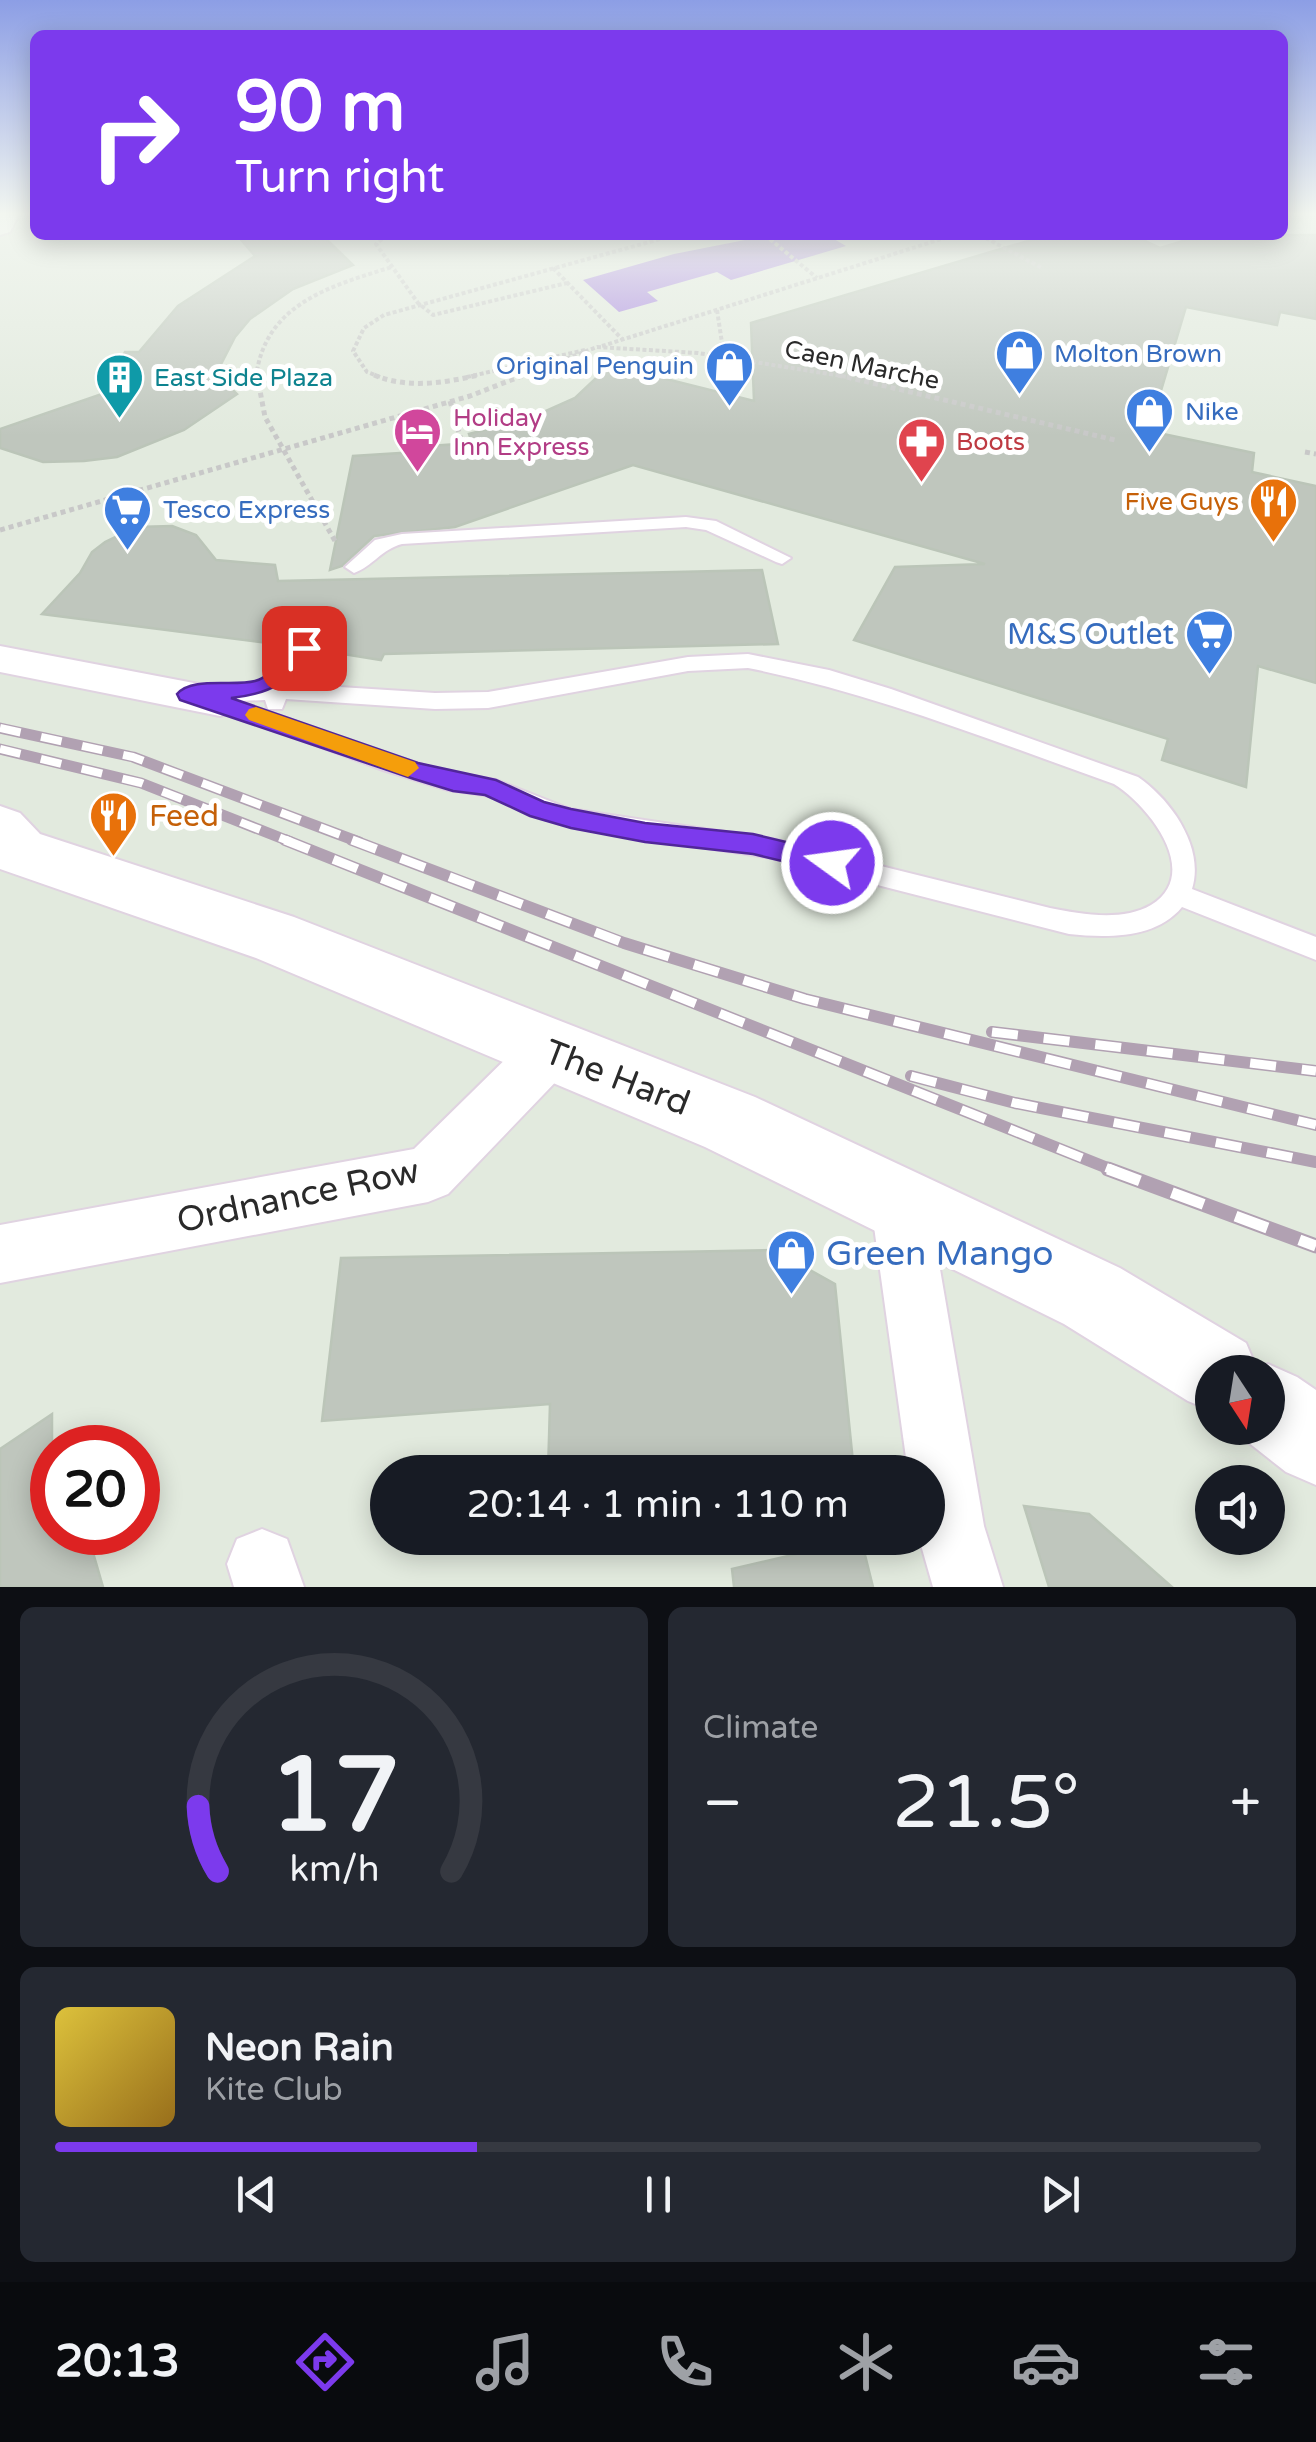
<!DOCTYPE html>
<html lang="en">
<head>
<meta charset="utf-8">
<style>
	:root { --surface:#171b24; --page:#242831; --text:#f1f3f6; --muted:#9ea1a6; --line:#363941; --accent:#7c3aed }
	body { margin:0; font-family:"Varela Round",sans-serif; background:var(--page); color:var(--text); height:100vh; display:flex; flex-direction:column; font-size:38px; white-space:nowrap }
	* { box-sizing:border-box; margin:0 }
	p { font-size:32px; color:var(--muted) }
	.icon { flex:none; width:55px; height:55px; fill:none; stroke:currentColor; stroke-width:2; stroke-linecap:round; stroke-linejoin:round }
	.map { position:relative; height:1587px; overflow:hidden }
	.panel { display:flex; flex-direction:column; gap:20px; padding:20px; background:#0d0f14; flex:1 }
	.panel>* { flex:none }
	.hud { position:absolute; left:30px; top:30px; width:1258px; height:210px; border-radius:15px; box-shadow:0 5px 25px #0003; background:#7c3aed; color:#fff; overflow:hidden }
	.needle { width:65px; rotate:168deg }
	.buttons { position:absolute; left:1195px; top:1355px; display:grid; gap:20px }
	.buttons a { display:grid; place-items:center; width:90px; height:90px; border-radius:50%; background:var(--surface); box-shadow:0 5px 25px #0003; font-size:50px }
	.speed { position:absolute; left:30px; top:1425px; display:flex; gap:20px; font-size:50px; font-weight:700; text-align:center }
	.speed>* { display:grid; place-content:center; width:130px; height:130px; border-radius:50%; background:var(--surface); box-shadow:0 5px 25px #0003; line-height:1 }
	.speed .limit { border:15px solid #d22; background:#fff; color:#111 }
	.pin { position:absolute; display:grid; place-items:center; width:85px; height:85px; color:#fff; margin:-42px; border-radius:20px; box-shadow:0 5px 15px #0006 }
	.me { position:absolute; width:110px; margin:-55px; rotate:284deg; stroke-linejoin:round; filter:drop-shadow(0 0 8px #0008) }
	.turn { display:flex; align-items:center; gap:35px; height:210px; padding:0 40px; font-size:45px }
	.turn .icon { width:130px; height:130px; stroke-width:2.5 }
	.turn b { display:block; font-size:70px; line-height:85px }
	.big { font-size:75px; font-weight:600; line-height:1.1 }
	.panel .widget { flex:1; display:flex; flex-direction:column; justify-content:center; gap:15px; min-width:0; padding:0 35px; border-radius:15px; background:var(--page) }
	.panel .dial { align-items:center; gap:0 }
	.dial svg { height:260px; overflow:visible; fill:none; stroke:var(--line); stroke-width:7; stroke-linecap:round; text-anchor:middle }
	.dial text { fill:var(--text); stroke:none }
	.song { display:flex; align-items:center; gap:30px }
	.cover { width:120px; height:120px; border-radius:15px; background:linear-gradient(135deg,hsl(50 70% 55%),hsl(40 70% 35%)) }
	.played { height:10px; border-radius:5px; background:linear-gradient(90deg,var(--accent) 35%,var(--line) 35%) }
	.keys { display:flex; justify-content:space-around; direction:ltr }
	.heat { display:flex; justify-content:space-between; align-items:center; font-size:55px; direction:ltr }
	.panel .tiles { flex:1; display:grid; gap:20px; grid-template-columns:1fr 1fr }
	.widget:last-child { grid-column:span 2 }
	.trip { position:absolute; left:370px; top:1455px; width:575px; height:100px; border-radius:50px; background:var(--surface); box-shadow:0 5px 25px #0003; font-weight:600; line-height:100px; text-align:center }
	.tabs { display:flex; height:160px; justify-content:space-around; align-items:center; background:#090b0e; color:var(--muted) }
	.tabs .icon { width:70px; height:70px }
	.tabs .active { color:var(--accent) }
	.tabs b { font-size:45px; color:var(--text) }
	.map>svg:first-child { display:block }
	.water { fill:#a27de0 }
	.building { fill:#bfc6bd; stroke:#bbc5b8; stroke-width:2.5 }
	.lines { fill:none; stroke-linecap:round; stroke-linejoin:round }
	.lane-casing { stroke:#e0d3e1; stroke-width:4 }
	.street-casing { stroke:#e0d3e1; stroke-width:4 }
	.secondary-casing { stroke:#e0d3e1; stroke-width:4 }
	.path-far1 { stroke:#c8c8c8; stroke-width:4; stroke-dasharray:4 2.5; stroke-linecap:butt }
	.path { stroke:#c8c8c8; stroke-width:5; stroke-dasharray:5 4; stroke-linecap:butt }
	.lane { fill:#fff; fill-rule:evenodd }
	.street { fill:#fff; fill-rule:evenodd }
	.secondary { fill:#fff; fill-rule:evenodd }
	.rail-far2-casing { stroke:#b1a1b2; stroke-width:11 }
	.rail-far1-casing { stroke:#b1a1b2; stroke-width:12 }
	.rail-casing { stroke:#b1a1b2; stroke-width:15 }
	.rail-far2 { stroke:#fff; stroke-width:8; stroke-dasharray:21; stroke-linecap:butt }
	.rail-far1 { stroke:#fff; stroke-width:9; stroke-dasharray:26; stroke-linecap:butt }
	.rail { stroke:#fff; stroke-width:11; stroke-dasharray:34; stroke-linecap:butt }
	.route { fill:#7c3aed; stroke:#51269a; stroke-width:2.5 }
	.slow { fill:#f59e0b }
	.labels { text-anchor:middle; dominant-baseline:central; stroke-width:10; stroke-linejoin:round; paint-order:stroke }
	.far-shop-label { font-size:25px; fill:#366cbe; stroke:#fff; text-anchor:start }
	.far-street-label { font-size:25px; fill:#2a2a2a; stroke:#fff }
	.far-culture-label { font-size:25px; fill:#0d838f; stroke:#fff; text-anchor:start }
	.far-hotel-label { font-size:25px; fill:#b23c85; stroke:#fff; text-anchor:start }
	.far-health-label { font-size:25px; fill:#be3a42; stroke:#fff; text-anchor:start }
	.far-food-label { font-size:25px; fill:#c56008; stroke:#fff; text-anchor:end }
	.shop-label { font-size:30px; fill:#366cbe; stroke:#fff; text-anchor:end }
	.food-label { font-size:30px; fill:#c56008; stroke:#fff; text-anchor:start }
	.near-street-label { font-size:35px; fill:#2a2a2a; stroke:#fff }
	.near-shop-label { font-size:35px; fill:#366cbe; stroke:#fff; text-anchor:start }
</style>
</head>
<body>
<div class="map">
<svg width="1316" height="1587" viewBox="0 0 1316 1587">
	<rect width="100%" height="100%" fill="#e2eade"/>
	<!-- water -->
	<path class="water" d="M771,235H846L834,239L846,246L731,280L717,272L647,292L658,301L619,312L583,280L674,254Z"/>
	<!-- building -->
	<g class="building">
		<path d="M237,235H322L353,265L293,289L250,319L235,337L216,374L237,394L184,430L117,457L84,461L43,462L0,448V429L102,394L125,352H139L178,306L255,256Z"/>
		<path d="M1048,235H1132L1160,248L1203,235H1316V319L1280,312L1277,325L1186,307L1149,431L1254,453L1252,472L1316,486V683L1258,666L1246,787L1162,760L1168,739L854,640L895,567L985,564L633,465L455,527L374,536L342,566L330,570L353,456L416,452V447L472,443L469,434L528,419L575,398L610,365L754,401L751,323Z"/>
		<path d="M172,526L196,535L216,560L275,565L278,581L762,570L778,644L384,654L381,660L318,650L317,645L304,637L291,646L42,614L80,573L92,552L105,542L136,527Z"/>
		<path d="M774,1250L835,1284L854,1472H548L550,1404L322,1421L341,1258Z"/>
		<path d="M52,1414V1532H87L103,1587H0V1449Z"/>
		<path d="M1024,1506L1089,1514L1172,1587H1049Z"/>
		<path d="M861,1539L873,1587H734L732,1569Z"/>
	</g>
	<g class="lines">
		<defs>
			<g id="lane">
				<path d="M686,517L716,521L791,558L782,564L776,562L706,530L686,527L402,544C382,549 373,566 354,573L345,567L375,540L402,534Z"/>
				<path d="M305,641L315,648L292,684L435,693L488,692L688,657L748,654L829,670L891,689L1138,777C1171,800 1205,847 1192,889L1316,937V960L1182,907C1156,939 1107,938 1069,934L772,858L570,827L491,796L448,790L383,770L213,707L210,701L199,699L196,694L206,687L270,685L298,643ZM748,668C874,693 993,741 1114,784C1148,805 1203,873 1151,905C1122,922 1080,914 1050,908L772,839L570,809L496,780L448,772L396,757L238,701L265,700L268,709H282L286,699L435,709L488,708L688,671Z"/>
			</g>
			<g id="street">
				<path d="M0,646L220,688L234,692L240,702L234,712L220,716L0,672Z"/>
				<path d="M549,1027L567,1034L575,1052L567,1070L448,1194L428,1202L0,1283V1225L414,1149L531,1034Z"/>
				<path d="M900,1176L920,1185L929,1205L984,1526L1003,1587H933L919,1538H928V1472H908L871,1205L880,1185Z"/>
				<path d="M262,1529L287,1539L304,1587H234L227,1564L237,1539Z"/>
			</g>
			<g id="secondary">
				<path d="M0,214H19L10,232L0,235Z"/>
				<path d="M0,806L20,813L40,834L294,917L755,1097L1120,1268L1246,1343L1257,1369L1268,1364L1297,1377L1316,1390V1485L1286,1472L1239,1435L1235,1428H1268V1372H1212V1411L1188,1401L1064,1324L705,1147L256,958L0,869Z"/>
			</g>
		</defs>
		<!-- lane casing -->
		<use href="#lane" class="lane-casing"/>
		<!-- street casing -->
		<use href="#street" class="street-casing"/>
		<!-- secondary casing -->
		<use href="#secondary" class="secondary-casing"/>
		<!-- path-far1 -->
		<g class="path-far1">
			<path d="M387,235L376,244L418,303L433,315L567,283"/>
			<path d="M765,235L817,278"/>
			<path d="M980,235L1042,268"/>
			<path d="M553,268L622,339"/>
			<path d="M717,310L724,356"/>
			<path d="M602,346L954,235"/>
			<path d="M256,377C265,304 330,286 392,267"/>
			<path d="M380,377L367,372L353,351L364,328L384,315L675,235"/>
			<path d="M467,377L585,350"/>
			<path d="M518,377L597,347L698,353L848,377"/>
		</g>
		<!-- path -->
		<g class="path">
			<path d="M257,375L265,417L335,541"/>
			<path d="M374,375C408,389 443,383 479,375"/>
			<path d="M838,375L1115,440"/>
			<path d="M450,401L462,443"/>
			<path d="M1305,452L1316,454"/>
			<path d="M0,530L470,396L524,375"/>
		</g>
		<!-- lane -->
		<use href="#lane" class="lane"/>
		<!-- street -->
		<use href="#street" class="street"/>
		<!-- secondary -->
		<use href="#secondary" class="secondary"/>
		<defs>
			<g id="rail-far2">
				<path d="M0,728L133,757L359,842"/>
				<path d="M0,749L141,783L291,842"/>
			</g>
			<g id="rail-far1">
				<path d="M285,840L1115,1171"/>
				<path d="M352,840L624,943L805,999L1316,1125"/>
				<path d="M992,1032L1316,1071"/>
				<path d="M911,1076L1015,1103L1316,1162"/>
			</g>
			<path id="rail" d="M1108,1169L1316,1246"/>
		</defs>
		<!-- rail-far2 casing -->
		<use href="#rail-far2" class="rail-far2-casing"/>
		<!-- rail-far1 casing -->
		<use href="#rail-far1" class="rail-far1-casing"/>
		<!-- rail casing -->
		<use href="#rail" class="rail-casing"/>
		<!-- rail-far2 -->
		<use href="#rail-far2" class="rail-far2"/>
		<!-- rail-far1 -->
		<use href="#rail-far1" class="rail-far1"/>
		<!-- rail -->
		<use href="#rail" class="rail"/>
	</g>
	<!-- sky -->
	<linearGradient id="sky" x2="0" y2="1"><stop stop-color="#8c9ee5"/><stop offset="0.49" stop-color="#f2f6f0"/><stop offset="1" stop-color="#f2f6f0" stop-opacity="0"/></linearGradient>
	<rect width="1316" height="436" fill="url(#sky)"/>
	<!-- route -->
	<path class="route" d="M304,641L314,648C292,681 271,694 231,698L418,763L496,780L544,802L571,809L645,823L753,834L832,853L840,856L844,863L840,870L832,873L753,854L645,842L571,828L530,816L485,795L453,791L414,779L180,700L177,694C192,676 233,687 255,681C277,675 284,648 304,641Z"/>
	<!-- slow -->
	<path class="slow" d="M256,707L415,762L419,768L408,777L249,720L245,715L249,709Z"/>
	<!-- icons -->
	<defs>
		<symbol id="shop-pin" viewBox="-11 -11 22 30"><path d="M0 17L-7.5 6A9.5 9.5 0 1 1 7.5 6Z" fill="#3f7fe0" stroke="#fff"/><path d="M-5-2.5h2.3a2.7 3.5 0 0 1 5.4 0H5L5.5 6h-11ZM-1.5-2.5h3a1.5 2.3 0 0 0-3 0Z" fill="#fff"/></symbol>
		<symbol id="building-pin" viewBox="-11 -11 22 30"><path d="M0 17L-7.5 6A9.5 9.5 0 1 1 7.5 6Z" fill="#0f9aa8" stroke="#fff"/><path d="M-4-6H4V6H1V3H-1V6H-4ZM-2.5-4.3h1.7v1.8h-1.7ZM.8-4.3h1.7v1.8H.8ZM-2.5-1h1.7V.8h-1.7ZM.8-1h1.7V.8H.8Z" fill="#fff"/></symbol>
		<symbol id="hotel-pin" viewBox="-11 -11 22 30"><path d="M0 17L-7.5 6A9.5 9.5 0 1 1 7.5 6Z" fill="#d1479c" stroke="#fff"/><path d="M-6-4.5h1.5V1H6V5H4.5V3h-9V5H-6ZM-4 0a1.8 1.8 0 1 1 3.6 0ZM.5 0V-2.5h3Q6-2.5 6 0Z" fill="#fff"/></symbol>
		<symbol id="pharmacy-pin" viewBox="-11 -11 22 30"><path d="M0 17L-7.5 6A9.5 9.5 0 1 1 7.5 6Z" fill="#e0444e" stroke="#fff"/><path d="M-2-6h4v4h4v4h-4v4h-4v-4h-4v-4h4Z" fill="#fff"/></symbol>
		<symbol id="restaurant-pin" viewBox="-11 -11 22 30"><path d="M0 17L-7.5 6A9.5 9.5 0 1 1 7.5 6Z" fill="#e8710a" stroke="#fff"/><path d="M-5-6h1v4h1v-4h1v4h1v-4h1v5L-1.5 .5V6h-2V.5L-5-1ZM5-6V6H3V1.5H1.5Q1.5-4 5-6Z" fill="#fff"/></symbol>
		<symbol id="supermarket-pin" viewBox="-11 -11 22 30"><path d="M0 17L-7.5 6A9.5 9.5 0 1 1 7.5 6Z" fill="#3f7fe0" stroke="#fff"/><path d="M-6-5.5h2.5l.6 2H6L4.5 2H-2.5L-4.4-4H-6ZM-1.5 3.2a1.3 1.3 0 1 0 .1 0ZM3 3.2a1.3 1.3 0 1 0 .1 0Z" fill="#fff"/></symbol>
	</defs>
	<g fill-rule="evenodd">
		<use href="#shop-pin" x="992" y="326" width="55" height="75"/>
		<use href="#shop-pin" x="702" y="338" width="55" height="75"/>
		<use href="#building-pin" x="92" y="350" width="55" height="75"/>
		<use href="#shop-pin" x="1122" y="384" width="55" height="75"/>
		<use href="#hotel-pin" x="390" y="404" width="55" height="75"/>
		<use href="#pharmacy-pin" x="894" y="414" width="55" height="75"/>
		<use href="#restaurant-pin" x="1246" y="474" width="55" height="75"/>
		<use href="#supermarket-pin" x="100" y="482" width="55" height="75"/>
		<use href="#supermarket-pin" x="1182" y="606" width="55" height="75"/>
		<use href="#restaurant-pin" x="86" y="788" width="55" height="75"/>
		<use href="#shop-pin" x="764" y="1226" width="55" height="75"/>
	</g>
	<g class="labels">
		<!-- far-shop labels -->
		<g class="far-shop-label">
			<text x="1054" y="354">Molton Brown</text>
			<text x="694" y="366" text-anchor="end">Original Penguin</text>
			<text x="1185" y="412">Nike</text>
			<text x="163" y="510">Tesco Express</text>
		</g>
		<!-- far-street labels -->
		<g class="far-street-label">
			<text transform="translate(862 365) rotate(12)">Caen Marche</text>
		</g>
		<!-- far-culture labels -->
		<g class="far-culture-label">
			<text x="154" y="378">East Side Plaza</text>
		</g>
		<!-- far-hotel labels -->
		<g class="far-hotel-label">
			<text x="453" y="418">Holiday<tspan x="453" dy="29">Inn Express</tspan></text>
		</g>
		<!-- far-health labels -->
		<g class="far-health-label">
			<text x="956" y="442">Boots</text>
		</g>
		<!-- far-food labels -->
		<g class="far-food-label">
			<text x="1239" y="502">Five Guys</text>
		</g>
		<!-- shop labels -->
		<g class="shop-label">
			<text x="1174" y="634">M&amp;S Outlet</text>
		</g>
		<!-- food labels -->
		<g class="food-label">
			<text x="149" y="816">Feed</text>
		</g>
		<!-- near-street labels -->
		<g class="near-street-label">
			<text transform="translate(617 1078) rotate(21)">The Hard</text>
			<text transform="translate(298 1196) rotate(-12)">Ordnance Row</text>
		</g>
		<!-- near-shop labels -->
		<g class="near-shop-label">
			<text x="826" y="1254">Green Mango</text>
		</g>
	</g>
</svg>
<div class="buttons">
<a><svg class="needle" viewBox="-14 -14 28 28"><path d="M0-13l5 13h-10z" fill="#e53935"/><path d="M0 13l5-13h-10z" fill="#9ea1a6"/></svg></a>
<a><svg class="icon" aria-label="sound" viewBox="0 0 24 24"><path d="M4 9h4l5-4v14l-5-4H4zM17 9q2 3 0 6"/></svg></a>
</div>
<div class="speed"><div class="limit">20</div></div>
<div class="pin" style="left:304px;top:648px;background:#d93025"><svg class="icon" aria-label="arrive" viewBox="0 0 24 24"><path d="M6 21V4h12l-3 4 3 4H6"/></svg></div>
<svg class="me" style="left:832px;top:863px" viewBox="-20 -20 40 40"><circle r="17" fill="#7c3aed" stroke="#fff" stroke-width="3"/><path d="M0-11L8 9 0 5-8 9z" fill="#fff"/></svg>
<div class="trip">20:14 · 1 min · 110 m</div>
<div class="hud">
<div class="turn"><svg class="icon" aria-label="right" viewBox="0 0 24 24"><path d="M7 20v-9h11M14 6l5 5-5 5"/></svg><div><b>90 m</b>Turn right</div></div>
</div>
</div>
<section class="panel">
<div class="tiles">
<div class="widget dial"><svg viewBox="0 0 100 80">
<path d="M14 69A42 42 0 1 1 86 69"/>
<path d="M14 69A42 42 0 0 1 8 49" stroke="#7c3aed"/>
<text x="50" y="56" font-size="32" font-weight="700">17</text>
<text x="50" y="72" font-size="11">km/h</text>
</svg></div>
<div class="widget"><p>Climate</p>
<div class="heat"><a>−</a><b class="big">21.5°</b><a>+</a></div>
</div>
<div class="widget">
<div class="song"><i class="cover"></i><div><b>Neon Rain</b><p>Kite Club</p></div></div>
<div class="played"></div>
<div class="keys"><svg class="icon" aria-label="previous" viewBox="0 0 24 24"><path d="M18 5L8 12l10 7zM5 5v14"/></svg><svg class="icon" aria-label="pause" viewBox="0 0 24 24"><path d="M8 5v14M16 5v14"/></svg><svg class="icon" aria-label="next" viewBox="0 0 24 24"><path d="M6 5l10 7-10 7zM19 5v14"/></svg></div>
</div>
</div>
</section>
<nav class="tabs">
<b>20:13</b>
<svg class="icon active" aria-label="directions" viewBox="0 0 24 24"><path d="M12 3l9 9-9 9-9-9zM9 14v-3h6M13 9l2 2-2 2"/></svg>
<svg class="icon" aria-label="music" viewBox="0 0 24 24"><path d="M9 18V5l10-2v13"/><circle cx="6" cy="18" r="3"/><circle cx="16" cy="16" r="3"/></svg>
<svg class="icon" aria-label="phone" viewBox="0 0 24 24"><path d="M5 4h4l2 5-3 2q2 4 5 5l2-3 5 2v4C11 20 4 13 5 4z"/></svg>
<svg class="icon" aria-label="climate" viewBox="0 0 24 24"><path d="M12 3v18M4 7l16 10M4 17L20 7"/></svg>
<svg class="icon" aria-label="car" viewBox="0 0 24 24"><path d="M5 17H2v-5l4-1 3-4h7l3 4 3 1v5h-3M9 17h6M6 11h13"/><circle cx="7" cy="17" r="2"/><circle cx="17" cy="17" r="2"/></svg>
<svg class="icon" aria-label="filters" viewBox="0 0 24 24"><path d="M4 7h16M4 17h16"/><circle cx="9" cy="7" r="2"/><circle cx="15" cy="17" r="2"/></svg>
</nav>
</body>
</html>
